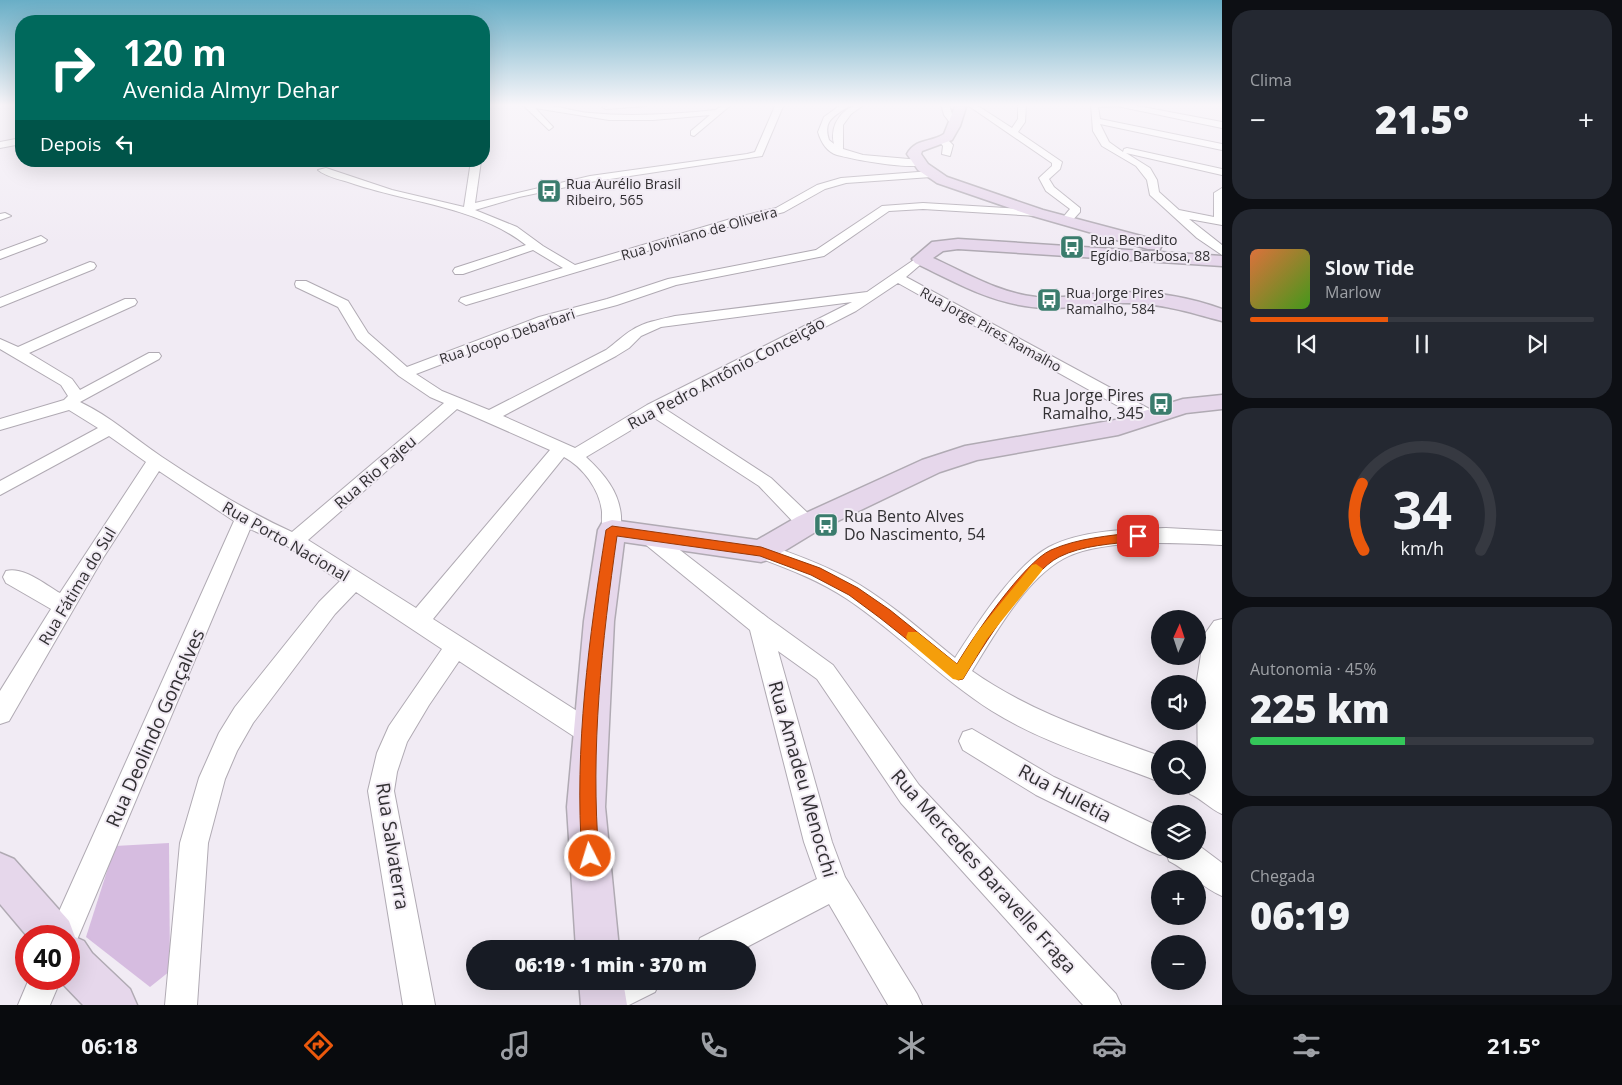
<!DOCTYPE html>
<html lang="pt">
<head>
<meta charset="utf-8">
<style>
	:root { --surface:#171b24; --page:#242831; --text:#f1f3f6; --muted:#9ea1a6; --line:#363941; --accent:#ea580c }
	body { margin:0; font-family:"Open Sans",sans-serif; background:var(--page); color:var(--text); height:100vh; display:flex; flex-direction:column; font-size:19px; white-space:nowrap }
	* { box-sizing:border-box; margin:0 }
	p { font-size:16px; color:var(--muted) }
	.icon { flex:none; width:28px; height:28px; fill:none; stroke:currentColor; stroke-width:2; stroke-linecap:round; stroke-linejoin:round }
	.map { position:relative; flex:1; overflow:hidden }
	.sheet { display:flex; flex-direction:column; gap:10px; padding:10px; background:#0d0f14; width:400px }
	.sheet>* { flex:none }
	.guide { position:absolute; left:15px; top:15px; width:475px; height:152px; border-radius:20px; box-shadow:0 5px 20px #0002; background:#00695c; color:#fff; overflow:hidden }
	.needle { width:32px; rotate:3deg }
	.fabs { position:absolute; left:1151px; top:610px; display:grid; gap:10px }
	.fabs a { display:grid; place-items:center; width:55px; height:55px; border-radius:50%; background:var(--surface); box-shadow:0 5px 20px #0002; font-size:25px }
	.speed { position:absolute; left:15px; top:925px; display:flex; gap:10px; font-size:25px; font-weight:700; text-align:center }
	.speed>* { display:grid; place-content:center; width:65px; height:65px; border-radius:50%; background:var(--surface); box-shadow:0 5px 20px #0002; line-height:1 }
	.speed .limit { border:8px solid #d22; background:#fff; color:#111 }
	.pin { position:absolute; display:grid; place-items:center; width:42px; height:42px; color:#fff; margin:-21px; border-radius:10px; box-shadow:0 2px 8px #0006 }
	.me { position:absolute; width:55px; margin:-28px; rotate:355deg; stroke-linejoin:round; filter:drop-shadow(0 0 4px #0008) }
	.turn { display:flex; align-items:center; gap:18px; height:105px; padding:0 25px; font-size:22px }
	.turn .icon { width:65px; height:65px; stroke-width:2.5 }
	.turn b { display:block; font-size:35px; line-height:42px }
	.then { display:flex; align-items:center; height:48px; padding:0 25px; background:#0003; gap:10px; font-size:19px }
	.big { font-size:38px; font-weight:800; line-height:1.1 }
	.sheet .tile { flex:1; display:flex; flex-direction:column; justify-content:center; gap:8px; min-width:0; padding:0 18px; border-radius:20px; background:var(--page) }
	.sheet .dial { align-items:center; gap:0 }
	.dial svg { height:130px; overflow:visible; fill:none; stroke:var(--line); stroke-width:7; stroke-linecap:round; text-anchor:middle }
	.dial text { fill:var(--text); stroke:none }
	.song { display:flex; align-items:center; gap:15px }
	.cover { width:60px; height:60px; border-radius:8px; background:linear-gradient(135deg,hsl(20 70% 55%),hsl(100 70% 35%)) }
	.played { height:5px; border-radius:2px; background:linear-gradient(90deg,var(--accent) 40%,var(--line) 40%) }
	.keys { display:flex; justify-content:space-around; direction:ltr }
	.heat { display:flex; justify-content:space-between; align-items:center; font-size:28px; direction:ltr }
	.charge { height:8px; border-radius:4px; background:linear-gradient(90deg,#34c759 45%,var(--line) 0) }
	.trip { position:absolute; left:466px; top:940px; width:290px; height:50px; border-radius:25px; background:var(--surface); box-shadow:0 5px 20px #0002; font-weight:800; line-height:50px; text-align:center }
	.dock { display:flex; height:80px; justify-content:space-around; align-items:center; background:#090b0e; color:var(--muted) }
	.dock .icon { width:35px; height:35px }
	.dock .on { color:var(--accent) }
	.dock b { font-size:22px; color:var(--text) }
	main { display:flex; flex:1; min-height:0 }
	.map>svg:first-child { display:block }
	.green { fill:#d6bce0 }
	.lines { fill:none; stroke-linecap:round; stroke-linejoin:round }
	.street-casing { stroke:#b0aab3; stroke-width:2 }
	.secondary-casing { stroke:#b0aab3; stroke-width:3 }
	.street { fill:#fff; fill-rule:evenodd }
	.secondary { fill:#e6d7eb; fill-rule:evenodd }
	.route { fill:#ea580c; stroke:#983908 }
	.slow { fill:#f59e0b }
	.labels { text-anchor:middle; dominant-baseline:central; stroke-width:4; stroke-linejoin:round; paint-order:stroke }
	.far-poi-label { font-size:14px; fill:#323033; stroke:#f1ebf4; text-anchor:start }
	.far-street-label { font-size:14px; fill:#323033; stroke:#f1ebf4 }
	.street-label { font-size:16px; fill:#323033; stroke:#f1ebf4 }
	.poi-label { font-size:16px; fill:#323033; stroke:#f1ebf4; text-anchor:end }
	.near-street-label { font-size:19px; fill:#323033; stroke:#f1ebf4 }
</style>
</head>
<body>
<main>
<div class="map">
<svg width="1222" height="1005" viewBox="0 0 1222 1005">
	<rect width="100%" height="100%" fill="#f1ebf4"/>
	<!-- green -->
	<path class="green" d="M169,843L170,971L150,987L86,937L115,846Z"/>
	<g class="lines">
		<defs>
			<g id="street">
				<path d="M522,104C544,101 568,111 590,113C632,117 674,114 716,110L724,104H732L694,136L691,135V131L710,115L653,120H609L535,108L553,127L549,130Z"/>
				<path d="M620,104H649L645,106L606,109L602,107Z"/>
				<path d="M776,104H784L762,156L590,182L519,197L475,210L517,227L543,246L575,265L734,218L776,208L817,185L841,178L931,171L936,174L931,177L846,183L825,189L784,212L741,223L466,305L459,301L461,298L563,268L533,250L463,274H455L453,271L455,268L526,245C478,207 411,203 354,184C343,180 326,177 318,170L326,168L392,190L464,207L471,161H481L475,203L590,176L747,154L755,152Z"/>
				<path d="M842,104H851C837,116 822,118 829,140L834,144C829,124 844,104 865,104L851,114L843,125V149L863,155L920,160L925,163L923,165C903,169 857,160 837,155C827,152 821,142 818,132L824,117Z"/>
				<path d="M941,104H949L952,114L958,122L957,124H951L944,115Z"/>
				<path d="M966,104H975L1012,128L1018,119V104H1026L1025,122L1018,132L1062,162L1060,169L1049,179L1054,187L1080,208V212L1070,223L1066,224L1060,221L1070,209L1046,191L1039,178L1052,166V163Z"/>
				<path d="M1091,104H1127L1222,122V128L1117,106L1098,107L1100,119L1222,144V150L1100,124L1109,142L1123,152L1124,149L1127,148L1222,169V175L1126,153L1150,168L1157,180L1159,192L1179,210L1214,217V193L1222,188V225L1189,219L1222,245V255L1197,238L1150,195L1147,180L1136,166L1102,146L1093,131Z"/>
				<path d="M21,138V144L0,148V142Z"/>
				<path d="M940,138H946L953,145L950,156L942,154L943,146L938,140Z"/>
				<path d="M923,203L1038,210L1043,213L1038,216L923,209L889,211L824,256L676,285L617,305L549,323L416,374L442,391L489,410L606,350C615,344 623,335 632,330C645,322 661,319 675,316L867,292L921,255L927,259L906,277L1155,412L1157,416L1155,420H1143L898,283L856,311L665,409L771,478L814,519L817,524L814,529L807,531L800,529L759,486L653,417L586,457C604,474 619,491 621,516C621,523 622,529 619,535L612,537L605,535C601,528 602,520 602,512C600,490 583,467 564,457L433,619L599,725L602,733L599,741L590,745L581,741L459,661L429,705L407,742L397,772L394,791L435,1005H403L368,791L377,753L389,726L442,649L356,592L335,614L253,723L237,751L225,779L208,843L197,1005H165L180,843L199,778L219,733L235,707L319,602L340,581L287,546L250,529L74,947L69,949V936H48L234,521L159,471L103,558L9,721L0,724V691L51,609L6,583L3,577L6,571C23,566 46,585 60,593L146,462L109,436L0,495V481L98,428L69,410L0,430V419L64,400L68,396L61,385L0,349V339L18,347L125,299H135L137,302L135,305L29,353L72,379L80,390L149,353H159L161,356L159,359L80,402C110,416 135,439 162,457C204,485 246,511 292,532L444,403L430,397L399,376L357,339L338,307L296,287L295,284L296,281H306L348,301L368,333L407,367L539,317L607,299L668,279L816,250L882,206ZM852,302L647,405L575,448L503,416L616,356L629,348L641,336L661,327ZM457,409L550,450L416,608L308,540Z"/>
				<path d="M5,213L11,216L0,220V214Z"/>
				<path d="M41,236L47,240L45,242L0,259V251Z"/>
				<path d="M90,262L94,263L96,266L94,269L0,307V298Z"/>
				<path d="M647,528L654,530L768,618L833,665L919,785L1116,994L1121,1005H1083L901,803L817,679L778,651L832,842L845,877L917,994L922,1005H888L829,904L743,949H696L700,938L817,879L804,842L750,630L640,540L637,535L640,530Z"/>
				<path d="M1166,528L1222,531V545C1180,543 1100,538 1063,559C1026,579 994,635 972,671C1030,712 1094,732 1160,756V782C1104,760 1043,743 992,711C940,678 898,633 847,599C819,580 786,568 754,556L751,551L754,546L761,543C795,554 830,567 860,585C894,606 924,633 955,658C977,624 1014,566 1049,547C1081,530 1130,529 1166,528Z"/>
				<path d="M1222,619V814C1210,809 1202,799 1190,794L1186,786H1198L1197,680L1204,635L1214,621Z"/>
				<path d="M972,729L1054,777L1160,827V851H1198V845L1222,863V896C1202,888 1189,871 1169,861L1166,853L1160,855L1150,851L1036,795L963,750L959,741L963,732Z"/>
				<path d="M29,979H61L50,1005H18Z"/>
				<path d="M609,981H660L655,992L629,1005H589L587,1001L592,990Z"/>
			</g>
			<g id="secondary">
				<path d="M956,104H967L960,126L952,140L922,151L921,154L928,164L947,177L1043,210L1160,241L1162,245L1160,249H1148L1033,216L937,183L918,170L907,154C916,138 930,143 944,134Z"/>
				<path d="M958,239L1222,256V266L958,249L943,251L933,258C966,273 999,293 1036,297C1061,299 1085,294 1109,293C1147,290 1186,296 1222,309V321C1188,312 1161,303 1124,303C1091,303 1058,312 1025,306C985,300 951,280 915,263L912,259L932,242Z"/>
				<path d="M1222,395V409L1186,413L1118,435L977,460L940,472L817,531L771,559L761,562L624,542L614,621L605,807L619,949H576L567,807L584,621L598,530L602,523L612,520L757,540L797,517L922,460L965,446L1115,420L1183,399Z"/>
				<path d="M0,853L14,859L69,921L75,937L84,941L92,953L130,989L137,1005H83L58,979H69V936H27L0,904Z"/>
				<path d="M579,981H623L627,1005H581Z"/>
			</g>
		</defs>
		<!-- street casing -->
		<use href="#street" class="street-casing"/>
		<!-- secondary casing -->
		<use href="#secondary" class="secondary-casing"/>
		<!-- street -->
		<use href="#street" class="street"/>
		<!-- secondary -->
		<use href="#secondary" class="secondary"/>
	</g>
	<!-- sky -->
	<linearGradient id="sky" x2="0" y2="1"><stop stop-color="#69aec6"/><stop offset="0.43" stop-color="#f9f6fa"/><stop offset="1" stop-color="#f9f6fa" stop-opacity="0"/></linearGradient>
	<rect width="1222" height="244" fill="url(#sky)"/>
	<!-- route -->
	<path class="route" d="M612,526L761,547L820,568L858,588L890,610L957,664C973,637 1024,562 1051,550C1078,538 1109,536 1138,532L1143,536L1138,541C1112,544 1083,545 1059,557C1030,571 981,649 963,679L958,680L880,618L849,595L811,575L760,556L617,536C602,641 590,750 599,856L597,862L590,865L584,862L582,856C574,748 589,638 606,530Z"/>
	<!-- slow -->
	<path class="slow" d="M1036,564L1043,569L1041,572L987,639L963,679L958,680L953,679L908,641L906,637L908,632H917L957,664L978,631L1032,565Z"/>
	<!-- icons -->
	<defs>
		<symbol id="bus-square" viewBox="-11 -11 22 22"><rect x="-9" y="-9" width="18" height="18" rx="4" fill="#3a7c6d" stroke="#f1ebf4"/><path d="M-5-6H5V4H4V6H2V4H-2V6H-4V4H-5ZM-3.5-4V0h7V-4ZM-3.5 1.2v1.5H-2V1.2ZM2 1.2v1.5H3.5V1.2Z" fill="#fff"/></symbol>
	</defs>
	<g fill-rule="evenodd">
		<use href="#bus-square" x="535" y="177" width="28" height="28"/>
		<use href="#bus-square" x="1058" y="233" width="28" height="28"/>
		<use href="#bus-square" x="1035" y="286" width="28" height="28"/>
		<use href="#bus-square" x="1147" y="390" width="28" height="28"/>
		<use href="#bus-square" x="812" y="511" width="28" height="28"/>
	</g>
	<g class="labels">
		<!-- far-poi labels -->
		<g class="far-poi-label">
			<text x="566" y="183">Rua Aurélio Brasil<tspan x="566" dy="16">Ribeiro, 565</tspan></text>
			<text x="1090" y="239">Rua Benedito<tspan x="1090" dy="16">Egídio Barbosa, 88</tspan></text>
			<text x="1066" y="292">Rua Jorge Pires<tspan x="1066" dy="16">Ramalho, 584</tspan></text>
		</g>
		<!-- far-street labels -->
		<g class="far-street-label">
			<text transform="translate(699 233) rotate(-16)">Rua Joviniano de Oliveira</text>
			<text transform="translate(991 329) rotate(29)">Rua Jorge Pires Ramalho</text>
			<text transform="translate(507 336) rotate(-19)">Rua Jocopo Debarbari</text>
		</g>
		<!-- street labels -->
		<g class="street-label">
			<text transform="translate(726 373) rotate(-28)">Rua Pedro Antônio Conceição</text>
			<text transform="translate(375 472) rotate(-41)">Rua Rio Pajeu</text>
			<text transform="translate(286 541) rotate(30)">Rua Porto Nacional</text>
			<text transform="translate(77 586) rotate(-59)">Rua Fátima do Sul</text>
		</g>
		<!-- poi labels -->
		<g class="poi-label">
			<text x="1144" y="395">Rua Jorge Pires<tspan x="1144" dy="18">Ramalho, 345</tspan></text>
			<text x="844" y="516" text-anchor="start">Rua Bento Alves<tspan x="844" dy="18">Do Nascimento, 54</tspan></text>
		</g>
		<!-- near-street labels -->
		<g class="near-street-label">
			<text transform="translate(155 728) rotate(-66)">Rua Deolindo Gonçalves</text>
			<text transform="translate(803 779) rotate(74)">Rua Amadeu Menocchi</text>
			<text transform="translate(1065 793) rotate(28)">Rua Huletia</text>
			<text transform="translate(393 846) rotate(81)">Rua Salvaterra</text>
			<text transform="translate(984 871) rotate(48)">Rua Mercedes Baravelle Fraga</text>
		</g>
	</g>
</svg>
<div class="fabs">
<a><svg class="needle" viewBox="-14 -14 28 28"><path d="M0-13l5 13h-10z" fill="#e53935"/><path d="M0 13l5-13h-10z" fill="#9ea1a6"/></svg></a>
<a><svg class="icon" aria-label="sound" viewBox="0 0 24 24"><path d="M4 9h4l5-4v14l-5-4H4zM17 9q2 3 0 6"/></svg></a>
<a><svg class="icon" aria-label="search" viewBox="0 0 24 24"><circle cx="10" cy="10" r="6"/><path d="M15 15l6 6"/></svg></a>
<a><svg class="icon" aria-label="layers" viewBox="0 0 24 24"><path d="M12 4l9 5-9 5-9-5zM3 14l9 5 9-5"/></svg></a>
<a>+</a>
<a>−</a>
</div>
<div class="speed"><div class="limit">40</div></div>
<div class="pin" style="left:1138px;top:536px;background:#d93025"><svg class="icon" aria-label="arrive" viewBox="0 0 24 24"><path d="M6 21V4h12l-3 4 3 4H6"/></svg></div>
<svg class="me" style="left:590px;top:856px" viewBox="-20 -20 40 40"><circle r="17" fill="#ea580c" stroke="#fff" stroke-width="3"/><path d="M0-11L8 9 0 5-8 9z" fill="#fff"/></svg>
<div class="trip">06:19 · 1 min · 370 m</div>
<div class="guide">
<div class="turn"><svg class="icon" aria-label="right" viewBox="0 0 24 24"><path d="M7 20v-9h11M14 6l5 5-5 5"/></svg><div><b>120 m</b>Avenida Almyr Dehar</div></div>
<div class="then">Depois<svg class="icon" aria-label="left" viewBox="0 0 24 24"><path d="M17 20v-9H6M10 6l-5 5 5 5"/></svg></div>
</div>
</div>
<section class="sheet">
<div class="tile"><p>Clima</p>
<div class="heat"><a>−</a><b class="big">21.5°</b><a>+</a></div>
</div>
<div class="tile">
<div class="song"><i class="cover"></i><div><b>Slow Tide</b><p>Marlow</p></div></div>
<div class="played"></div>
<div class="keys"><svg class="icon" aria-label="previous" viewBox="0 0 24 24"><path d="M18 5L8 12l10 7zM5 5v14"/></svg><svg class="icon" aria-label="pause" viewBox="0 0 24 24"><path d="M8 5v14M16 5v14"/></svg><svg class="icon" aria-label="next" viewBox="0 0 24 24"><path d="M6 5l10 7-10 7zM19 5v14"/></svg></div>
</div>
<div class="tile dial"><svg viewBox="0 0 100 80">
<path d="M14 69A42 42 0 1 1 86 69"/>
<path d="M14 69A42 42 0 0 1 13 28" stroke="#ea580c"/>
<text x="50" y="56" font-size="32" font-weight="700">34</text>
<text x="50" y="72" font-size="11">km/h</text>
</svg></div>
<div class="tile"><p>Autonomia · 45%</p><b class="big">225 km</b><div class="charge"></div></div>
<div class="tile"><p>Chegada</p><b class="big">06:19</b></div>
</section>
</main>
<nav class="dock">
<b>06:18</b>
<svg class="icon on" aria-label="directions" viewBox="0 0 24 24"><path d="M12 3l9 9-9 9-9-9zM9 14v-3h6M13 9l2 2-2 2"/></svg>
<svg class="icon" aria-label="music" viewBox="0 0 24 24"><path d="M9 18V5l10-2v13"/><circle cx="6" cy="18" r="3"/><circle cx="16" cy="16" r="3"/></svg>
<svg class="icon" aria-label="phone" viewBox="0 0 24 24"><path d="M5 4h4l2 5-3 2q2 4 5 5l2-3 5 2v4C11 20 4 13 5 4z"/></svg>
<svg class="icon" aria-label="climate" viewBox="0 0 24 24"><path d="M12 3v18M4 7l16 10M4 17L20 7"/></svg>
<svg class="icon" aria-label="car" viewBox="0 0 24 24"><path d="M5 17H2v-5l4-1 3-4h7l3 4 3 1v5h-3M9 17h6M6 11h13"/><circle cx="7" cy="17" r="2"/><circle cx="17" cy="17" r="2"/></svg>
<svg class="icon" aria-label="filters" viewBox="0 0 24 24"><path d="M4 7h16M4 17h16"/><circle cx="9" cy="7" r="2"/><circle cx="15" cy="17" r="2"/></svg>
<b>21.5°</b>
</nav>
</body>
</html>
